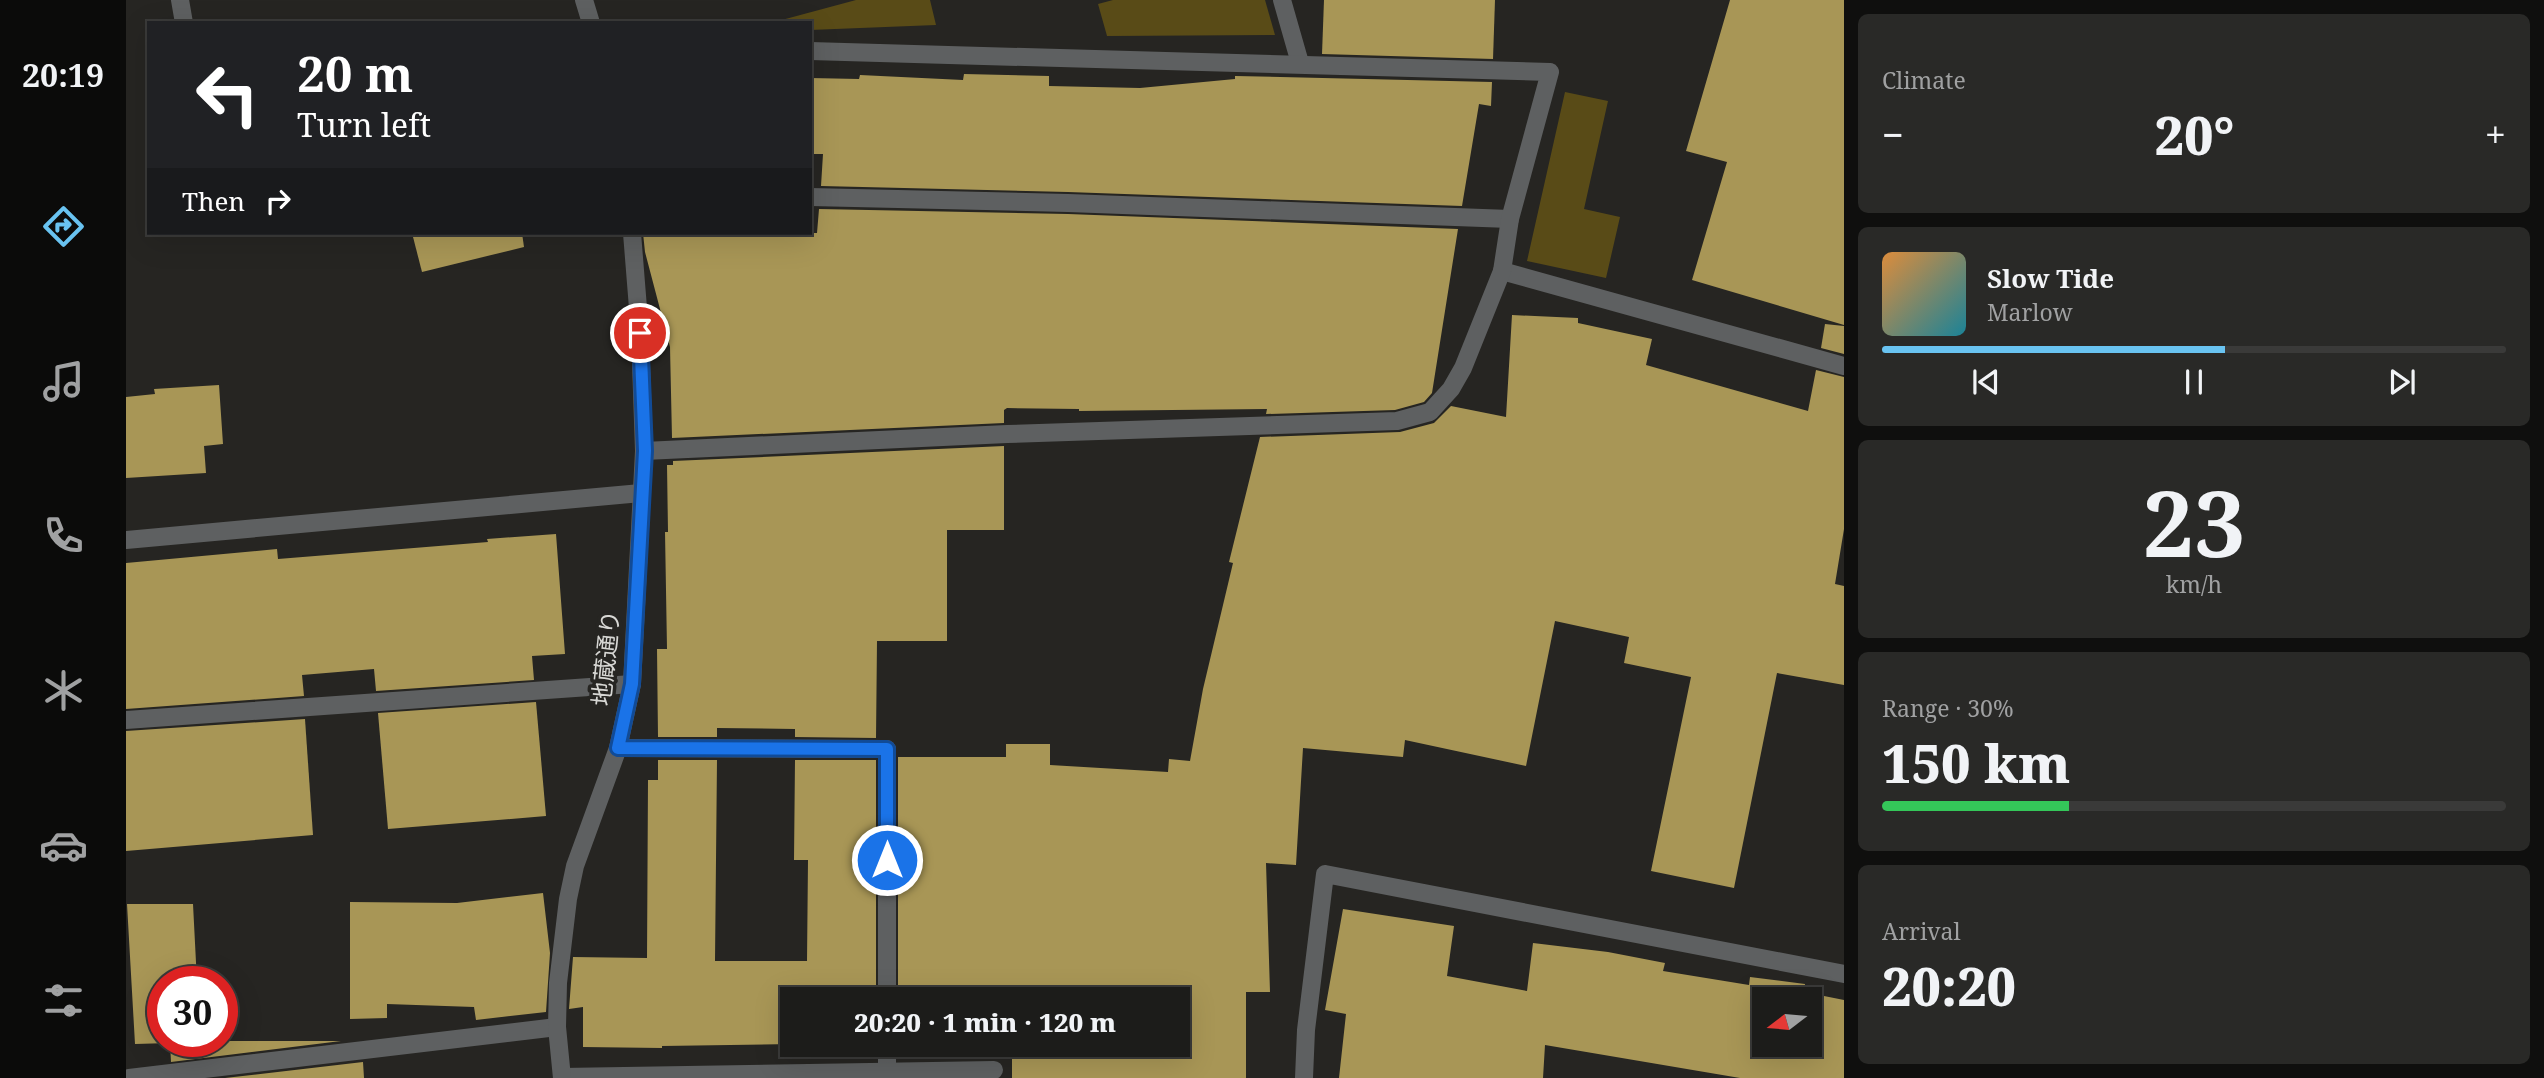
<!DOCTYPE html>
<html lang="en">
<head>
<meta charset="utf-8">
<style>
	:root { --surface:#1c1c1a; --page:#292927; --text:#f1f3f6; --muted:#a0a1a2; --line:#3a3a39; --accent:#69c3f1 }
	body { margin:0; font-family:"Noto Serif","Noto Sans JP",serif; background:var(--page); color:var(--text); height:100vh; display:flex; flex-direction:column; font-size:26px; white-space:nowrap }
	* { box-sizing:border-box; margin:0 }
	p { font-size:23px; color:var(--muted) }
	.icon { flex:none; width:38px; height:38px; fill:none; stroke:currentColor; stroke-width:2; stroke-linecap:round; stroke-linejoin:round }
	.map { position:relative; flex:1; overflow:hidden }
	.sheet { display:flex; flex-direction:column; gap:14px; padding:14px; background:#0f0f0e; width:700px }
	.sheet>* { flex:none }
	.guide { position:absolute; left:21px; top:21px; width:665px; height:214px; border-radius:0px; box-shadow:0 7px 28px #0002,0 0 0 2px var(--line); background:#202124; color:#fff; overflow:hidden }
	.needle { width:46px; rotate:254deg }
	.tools { position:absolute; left:1626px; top:987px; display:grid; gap:14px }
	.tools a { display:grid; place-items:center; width:70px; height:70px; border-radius:0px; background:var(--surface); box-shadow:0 7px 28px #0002,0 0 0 2px var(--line); font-size:35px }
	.speed { position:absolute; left:21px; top:966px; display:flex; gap:14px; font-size:35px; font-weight:700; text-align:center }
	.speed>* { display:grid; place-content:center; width:91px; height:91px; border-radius:50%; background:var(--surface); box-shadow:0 7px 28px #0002,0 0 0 2px var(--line); line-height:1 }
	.speed .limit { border:10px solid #d22; background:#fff; color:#111 }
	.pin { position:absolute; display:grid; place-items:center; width:60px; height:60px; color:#fff; margin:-30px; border:4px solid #fff; border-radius:50%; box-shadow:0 2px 7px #0007 }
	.me { position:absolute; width:77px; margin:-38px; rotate:0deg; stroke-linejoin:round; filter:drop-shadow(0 0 5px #0008) }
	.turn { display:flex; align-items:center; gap:24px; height:147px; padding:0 35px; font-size:32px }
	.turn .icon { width:91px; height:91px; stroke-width:2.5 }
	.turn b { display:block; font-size:49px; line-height:60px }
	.then { display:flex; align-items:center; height:66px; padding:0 35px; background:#0003; gap:14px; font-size:26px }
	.big { font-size:52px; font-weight:800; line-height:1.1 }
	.sheet .tile { flex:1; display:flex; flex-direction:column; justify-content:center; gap:10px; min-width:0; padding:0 24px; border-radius:10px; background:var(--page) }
	.sheet .dial { align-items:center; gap:0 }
	.dial b { font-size:91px; line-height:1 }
	.song { display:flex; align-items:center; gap:21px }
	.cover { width:84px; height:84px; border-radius:10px; background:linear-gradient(135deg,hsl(30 70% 55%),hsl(190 70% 35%)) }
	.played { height:7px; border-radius:4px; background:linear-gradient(90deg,var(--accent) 55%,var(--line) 55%) }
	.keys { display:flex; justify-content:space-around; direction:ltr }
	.heat { display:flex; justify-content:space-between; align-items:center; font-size:38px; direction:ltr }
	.charge { height:10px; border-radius:5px; background:linear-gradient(90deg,#34c759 30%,var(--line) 0) }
	.trip { position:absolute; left:654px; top:987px; width:410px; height:70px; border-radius:0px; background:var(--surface); box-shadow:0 7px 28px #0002,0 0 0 2px var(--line); font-weight:800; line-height:70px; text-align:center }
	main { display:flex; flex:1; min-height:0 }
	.tab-bar { display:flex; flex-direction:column; width:126px; justify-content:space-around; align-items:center; background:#0b0b0a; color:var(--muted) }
	.tab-bar .icon { width:49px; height:49px }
	.tab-bar .on { color:var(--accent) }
	.tab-bar b { font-size:32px; color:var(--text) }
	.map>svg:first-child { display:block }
	.green { fill:#594b17 }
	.building { fill:#a89656; fill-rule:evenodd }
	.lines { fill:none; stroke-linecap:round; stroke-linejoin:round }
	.minor { stroke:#5e6061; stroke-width:18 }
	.route-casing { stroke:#114b97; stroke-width:18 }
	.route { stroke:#1a73e8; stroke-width:12 }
	.labels { text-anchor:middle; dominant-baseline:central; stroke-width:7; stroke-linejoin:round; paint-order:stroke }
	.street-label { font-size:24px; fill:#d7d7d4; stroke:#262522 }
</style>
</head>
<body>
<main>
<nav class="tab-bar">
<b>20:19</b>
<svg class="icon on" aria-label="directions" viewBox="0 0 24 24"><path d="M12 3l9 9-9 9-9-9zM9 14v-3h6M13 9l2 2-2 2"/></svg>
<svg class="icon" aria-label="music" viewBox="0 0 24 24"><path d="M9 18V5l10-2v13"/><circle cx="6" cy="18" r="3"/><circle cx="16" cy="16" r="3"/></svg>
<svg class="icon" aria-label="phone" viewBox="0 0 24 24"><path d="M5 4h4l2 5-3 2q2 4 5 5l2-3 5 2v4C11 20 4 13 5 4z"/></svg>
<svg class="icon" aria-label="climate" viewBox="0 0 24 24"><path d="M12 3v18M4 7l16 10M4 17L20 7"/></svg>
<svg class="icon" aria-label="car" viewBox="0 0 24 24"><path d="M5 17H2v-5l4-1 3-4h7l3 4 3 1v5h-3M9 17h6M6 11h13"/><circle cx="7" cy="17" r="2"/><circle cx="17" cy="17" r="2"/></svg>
<svg class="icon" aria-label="filters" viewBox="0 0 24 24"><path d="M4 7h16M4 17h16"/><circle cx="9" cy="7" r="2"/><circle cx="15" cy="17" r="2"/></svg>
</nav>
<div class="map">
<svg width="1718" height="1078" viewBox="0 0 1718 1078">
	<rect width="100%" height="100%" fill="#262522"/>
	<!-- green -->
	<g class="green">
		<path d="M730,0H804L810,25L684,30V23L652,21Z"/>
		<path d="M987,0H1139L1149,35L981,36L972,4Z"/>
		<path d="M1439,92L1482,101L1458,209L1494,217L1480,278L1401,261Z"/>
	</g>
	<!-- building -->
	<g class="building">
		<path d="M1198,0H1369L1367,59L1196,54Z"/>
		<path d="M1604,0H1718V325L1566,280L1601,162L1560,151Z"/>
		<path d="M838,74L923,76V86L1014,88L1109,79V76L1366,82L1365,106L1353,104L1336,206L942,192L695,186L697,154H684V78L733,79L734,75L837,80Z"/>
		<path d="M693,209L942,214L1332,229L1306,393L1298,402L1269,410L1140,414L1141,409L953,411V409L881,408L878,410V423L546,438L544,347L519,252L517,233H691Z"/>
		<path d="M286,233H396L398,247L296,272Z"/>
		<path d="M1386,315L1452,318V323L1526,339L1520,365L1682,411L1690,370L1718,377V529L1709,584L1718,586V685L1651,673L1608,888L1525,871L1565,677L1498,663L1503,637L1429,621L1400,766L1279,740L1277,757L1177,748L1170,865L1140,863L1144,992H1120V1078H886V1058L777,1059V1054H772V1045H1052V999H772V757H880V744H924V765L1042,772L1043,759L1064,761L1077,689L1107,563L1103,562L1134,437L1274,432L1308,423L1325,406L1380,417Z"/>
		<path d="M1699,324L1718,326V354L1695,348Z"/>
		<path d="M93,385L97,444L78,446L80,473L0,478V397L29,394L28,389Z"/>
		<path d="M878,446V530H821V641H751L750,738L669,737V729L591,728V737H532L531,649H541L539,532H542L541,465H547V461Z"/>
		<path d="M430,534L439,654L406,656L408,680L250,691L248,669L176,675L178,696L0,709V563L151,549L152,559L362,542L361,539Z"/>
		<path d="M410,702L420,816L262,829L252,713Z"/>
		<path d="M179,719L187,835L0,851V731Z"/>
		<path d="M532,760H591L589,961H681L682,860H668L669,760H750V999H667V1044L536,1046V1048L457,1047V1007L443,1009L447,957L521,958L522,780H532Z"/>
		<path d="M417,893L424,953L420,1012L350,1020L348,1007L261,1004V1018L224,1019V902L331,903Z"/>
		<path d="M1,904H67L71,982H37V1041H215L45,1062L44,1043L9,1044Z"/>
		<path d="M1217,909L1328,926L1321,976L1401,991L1407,943L1482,952L1539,963L1537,971L1623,985L1624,977L1679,984L1678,992L1718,1000V1078H1614L1419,1045L1417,1078H1213L1220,1014L1199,1010ZM1638,999H1684V1045H1638Z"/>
		<path d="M668,1045H750V1054L668,1055Z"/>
		<path d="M237,1062L238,1078H99Z"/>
	</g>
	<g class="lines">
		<!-- minor -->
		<g class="minor">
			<path d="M54,0L58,23"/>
			<path d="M458,0L465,23"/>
			<path d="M1156,0L1174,63"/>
			<path d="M684,197L942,203L1384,219"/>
			<path d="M1376,271L1718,366"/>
			<path d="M518,451L881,434L1271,421L1304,412L1325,389L1337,368L1376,271L1384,219L1424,72L684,51"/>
			<path d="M0,540L515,493"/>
			<path d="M0,720L506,684"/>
			<path d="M492,748L761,749V999"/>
			<path d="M761,1045V1071"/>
			<path d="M436,1077L868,1070"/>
			<path d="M3,1078L431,1027"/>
			<path d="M436,1078L431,1027L432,983L442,899L449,866L492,748L506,684L518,451L514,333L506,233"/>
			<path d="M1178,1078L1180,1030L1199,874L1718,974"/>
		</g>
	</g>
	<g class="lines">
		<defs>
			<path id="route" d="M514,333L519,451L506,684L492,748L761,749V860"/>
		</defs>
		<!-- route casing -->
		<use href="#route" class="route-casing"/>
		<!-- route -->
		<use href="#route" class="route"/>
	</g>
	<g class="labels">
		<!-- street labels -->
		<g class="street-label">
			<text transform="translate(479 658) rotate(-84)">地蔵通り</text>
		</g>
	</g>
</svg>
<div class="tools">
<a><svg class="needle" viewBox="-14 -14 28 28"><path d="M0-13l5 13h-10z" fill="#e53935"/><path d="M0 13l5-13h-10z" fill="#a0a1a2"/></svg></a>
</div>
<div class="speed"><div class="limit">30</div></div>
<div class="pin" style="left:514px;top:333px;background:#d93025"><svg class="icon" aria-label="arrive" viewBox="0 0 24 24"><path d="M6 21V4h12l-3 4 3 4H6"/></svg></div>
<svg class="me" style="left:761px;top:860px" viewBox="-20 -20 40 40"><circle r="17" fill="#1a73e8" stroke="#fff" stroke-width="3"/><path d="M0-11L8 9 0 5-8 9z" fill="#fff"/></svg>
<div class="trip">20:20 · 1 min · 120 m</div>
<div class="guide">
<div class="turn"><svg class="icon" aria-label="left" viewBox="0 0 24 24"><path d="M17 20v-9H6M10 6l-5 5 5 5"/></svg><div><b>20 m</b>Turn left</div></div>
<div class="then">Then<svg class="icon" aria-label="right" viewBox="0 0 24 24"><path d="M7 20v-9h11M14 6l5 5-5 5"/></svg></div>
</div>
</div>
<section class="sheet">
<div class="tile"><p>Climate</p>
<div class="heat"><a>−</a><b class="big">20°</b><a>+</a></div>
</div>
<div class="tile">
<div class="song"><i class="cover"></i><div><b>Slow Tide</b><p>Marlow</p></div></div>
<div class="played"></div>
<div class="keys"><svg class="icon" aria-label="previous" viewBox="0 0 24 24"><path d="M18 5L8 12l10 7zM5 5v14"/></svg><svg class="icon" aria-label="pause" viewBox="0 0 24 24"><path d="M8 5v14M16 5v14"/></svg><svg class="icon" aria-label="next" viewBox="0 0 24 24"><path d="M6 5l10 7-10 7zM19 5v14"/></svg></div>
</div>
<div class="tile dial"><b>23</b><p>km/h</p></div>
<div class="tile"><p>Range · 30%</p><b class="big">150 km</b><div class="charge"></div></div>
<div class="tile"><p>Arrival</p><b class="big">20:20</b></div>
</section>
</main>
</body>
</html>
